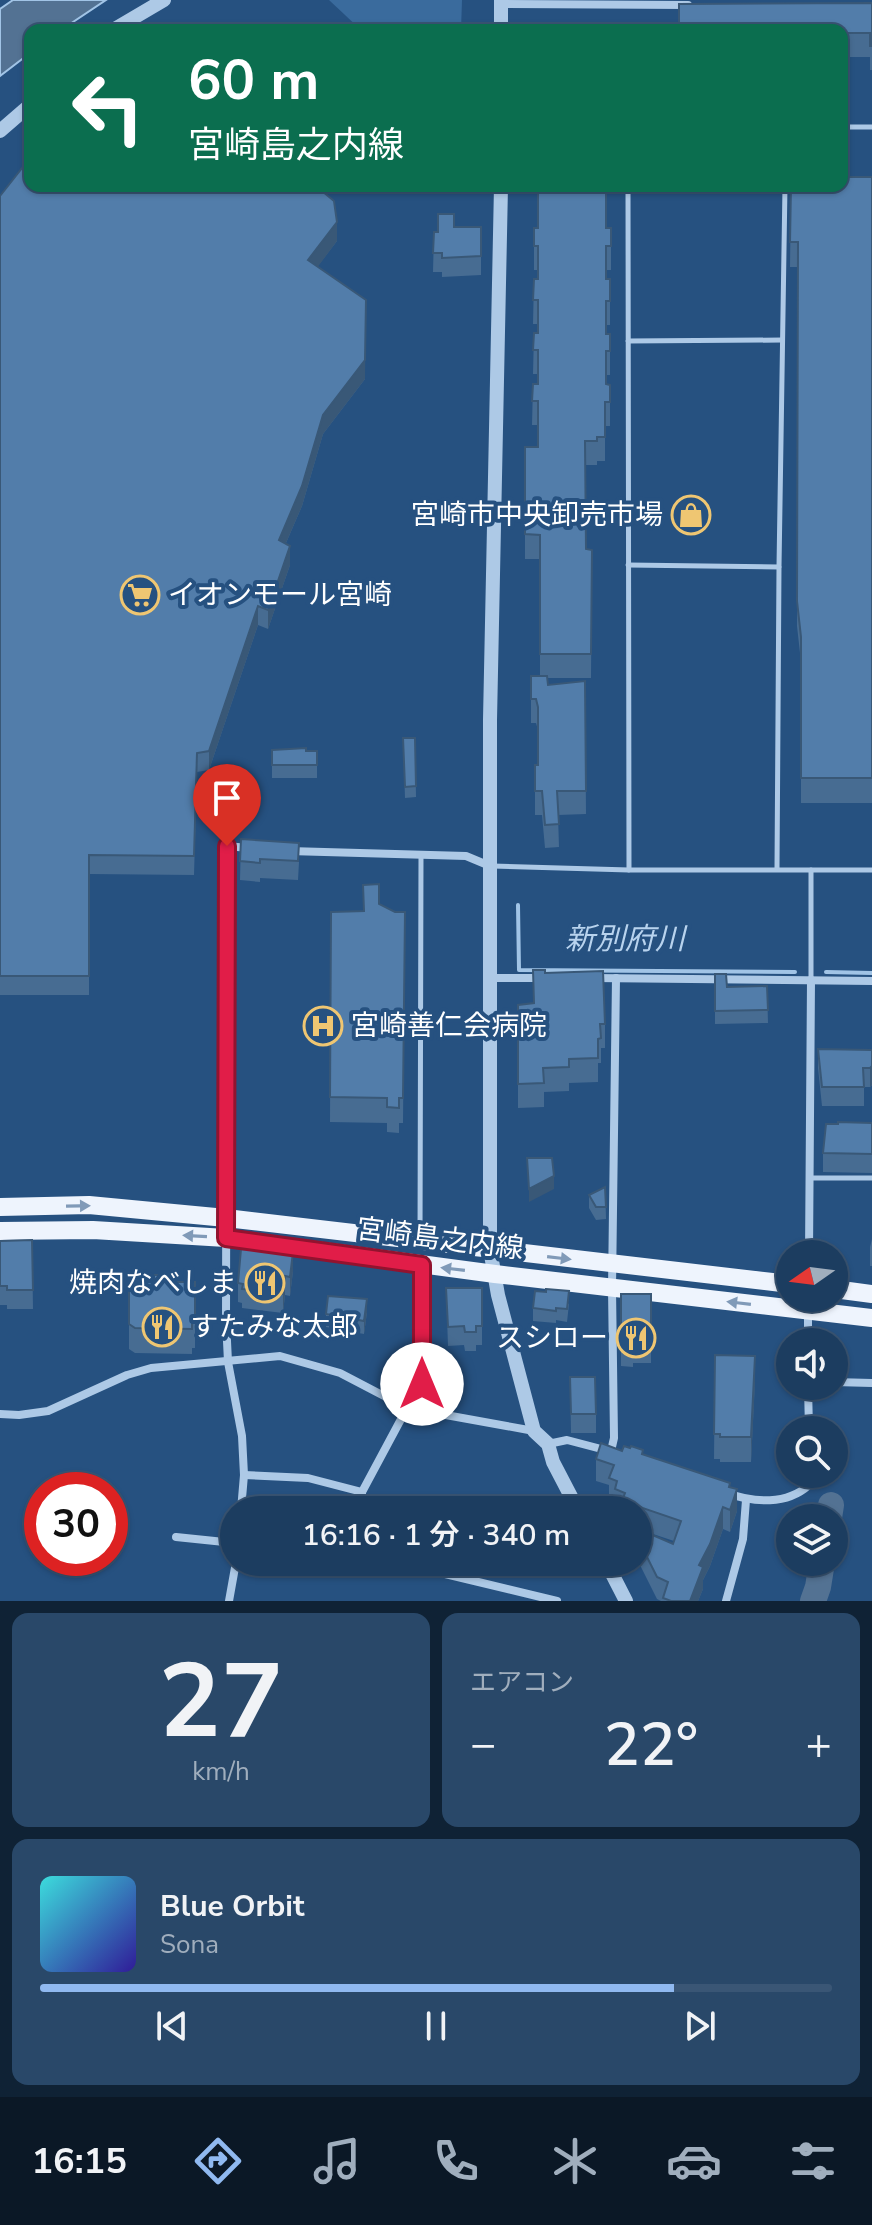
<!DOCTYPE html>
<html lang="ja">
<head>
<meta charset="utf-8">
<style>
	:root { --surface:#1c3d60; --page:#294869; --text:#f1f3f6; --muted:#a0aebd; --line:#3a5675; --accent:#90b9f0 }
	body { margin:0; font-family:"Nunito Sans","Noto Sans JP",sans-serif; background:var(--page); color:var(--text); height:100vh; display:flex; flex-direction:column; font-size:30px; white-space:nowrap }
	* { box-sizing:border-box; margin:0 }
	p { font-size:26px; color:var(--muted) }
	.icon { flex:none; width:44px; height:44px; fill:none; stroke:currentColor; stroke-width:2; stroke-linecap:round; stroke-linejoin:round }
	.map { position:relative; height:1601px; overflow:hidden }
	.panel { display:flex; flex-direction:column; gap:12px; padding:12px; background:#0f2235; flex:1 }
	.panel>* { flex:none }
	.guide { position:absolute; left:24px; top:24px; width:824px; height:168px; border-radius:16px; box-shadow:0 2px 6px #0004,0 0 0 2px var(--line); background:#0b6e4f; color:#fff; overflow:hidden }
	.needle { width:52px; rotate:256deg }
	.buttons { position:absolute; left:776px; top:1240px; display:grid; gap:16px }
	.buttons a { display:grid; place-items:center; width:72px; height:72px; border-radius:50%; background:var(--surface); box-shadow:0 2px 6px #0004,0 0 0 2px var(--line); font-size:40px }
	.speed { position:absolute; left:24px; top:1472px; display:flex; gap:16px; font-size:40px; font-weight:700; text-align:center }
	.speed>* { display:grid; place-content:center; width:104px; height:104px; border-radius:50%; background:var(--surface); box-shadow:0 2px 6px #0004,0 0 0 2px var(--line); line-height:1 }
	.speed .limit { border:12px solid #d22; background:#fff; color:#111 }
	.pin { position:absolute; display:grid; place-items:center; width:68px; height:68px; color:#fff; margin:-82px -34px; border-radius:50% 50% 50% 0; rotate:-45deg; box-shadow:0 0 8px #0007 }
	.pin .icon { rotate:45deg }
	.me { position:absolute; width:88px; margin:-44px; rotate:0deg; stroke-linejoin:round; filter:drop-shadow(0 0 6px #0008) }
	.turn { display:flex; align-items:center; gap:28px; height:168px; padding:0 32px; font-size:36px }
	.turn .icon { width:104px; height:104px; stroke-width:2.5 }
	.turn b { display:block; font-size:56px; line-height:68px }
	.big { font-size:60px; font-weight:600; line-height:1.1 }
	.panel .tile { flex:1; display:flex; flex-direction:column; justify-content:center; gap:12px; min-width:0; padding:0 28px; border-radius:16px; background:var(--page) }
	.panel .dial { align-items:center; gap:0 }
	.dial b { font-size:104px; line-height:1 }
	.song { display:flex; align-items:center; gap:24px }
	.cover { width:96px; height:96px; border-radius:12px; background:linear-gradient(135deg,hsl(180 70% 55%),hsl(250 70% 35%)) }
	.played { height:8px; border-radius:4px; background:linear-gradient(90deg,var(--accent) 80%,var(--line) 80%) }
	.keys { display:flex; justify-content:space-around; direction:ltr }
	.heat { display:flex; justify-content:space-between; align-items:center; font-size:44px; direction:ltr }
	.panel .tiles { flex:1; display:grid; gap:12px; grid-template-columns:1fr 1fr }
	.tile:last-child { grid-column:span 2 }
	.trip { position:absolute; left:220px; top:1496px; width:432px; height:80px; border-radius:40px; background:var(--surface); box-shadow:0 2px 6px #0004,0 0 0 2px var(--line); font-weight:600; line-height:80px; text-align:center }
	.tab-bar { display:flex; height:128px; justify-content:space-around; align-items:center; background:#0b1826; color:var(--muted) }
	.tab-bar .icon { width:56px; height:56px }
	.tab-bar .on { color:var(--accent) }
	.tab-bar b { font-size:36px; color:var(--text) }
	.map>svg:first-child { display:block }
	.green { fill:#3a6b9d }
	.water { fill:#537293; stroke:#a1c4e6; stroke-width:2 }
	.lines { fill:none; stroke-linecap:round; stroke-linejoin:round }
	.stream { stroke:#a1c4e6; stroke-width:4 }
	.river { stroke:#537293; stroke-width:26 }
	.service { stroke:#adc9e6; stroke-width:5 }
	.minor { stroke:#adc9e6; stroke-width:8 }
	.tertiary { stroke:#adc9e6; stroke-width:14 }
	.primary { stroke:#eef4fd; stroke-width:18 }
	.wall { fill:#476c92 }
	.shaded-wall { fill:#395877 }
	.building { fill:#527daa; stroke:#395877; stroke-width:2 }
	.oneway { fill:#809ab8 }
	.route-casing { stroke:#92132f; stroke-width:20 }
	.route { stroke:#e11d48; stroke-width:14 }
	.labels { text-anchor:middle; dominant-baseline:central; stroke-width:8; stroke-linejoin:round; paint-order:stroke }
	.poi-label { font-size:28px; fill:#fff; stroke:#265180; text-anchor:end }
	.street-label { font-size:28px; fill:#fff; stroke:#265180 }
	.water-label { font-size:30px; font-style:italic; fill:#b8d3ee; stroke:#265180 }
</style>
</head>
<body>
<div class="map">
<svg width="872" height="1601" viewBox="0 0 872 1601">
	<rect width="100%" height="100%" fill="#265180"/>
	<!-- green -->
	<path class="green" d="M329,0H462L461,30H361Z"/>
	<!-- water -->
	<path class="water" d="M13,0H106L61,30H30V53L0,76V9Z"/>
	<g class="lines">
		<!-- stream -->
		<g class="stream">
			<path d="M518,905L519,970L795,972"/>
			<path d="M826,972L872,973"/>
		</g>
		<!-- river -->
		<g class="river">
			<path d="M829,1518L831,1505"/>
			<path d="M813,1601L818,1587L822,1562"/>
		</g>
		<!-- service -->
		<g class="service">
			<path d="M842,127H872"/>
			<path d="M628,186L629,870"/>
			<path d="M628,341L782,340"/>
			<path d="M628,565L779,567"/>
			<path d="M492,866L629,870H872"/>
			<path d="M777,869L779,567L785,186"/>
			<path d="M811,980V870"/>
			<path d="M810,1178H872"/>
			<path d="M420,1238L421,855"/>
		</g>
		<!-- minor -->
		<g class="minor">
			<path d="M501,4L688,5"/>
			<path d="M289,851L466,856L490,866"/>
			<path d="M490,978H543"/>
			<path d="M593,978L872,981"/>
			<path d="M809,1254L811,980"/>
			<path d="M808,1312V1342"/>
			<path d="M834,1382L872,1383"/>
			<path d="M808,1386L809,1430"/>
			<path d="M422,1411V1265"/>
			<path d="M0,1414L19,1415L48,1411L127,1375L151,1368L280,1356L340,1373L407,1408L534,1431"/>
			<path d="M548,1444L567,1440L609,1451"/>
			<path d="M611,1451L614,1438L612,1288L616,978"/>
			<path d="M244,1475L308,1478L362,1492"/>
			<path d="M727,1493C754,1503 787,1505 809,1485V1474"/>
			<path d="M241,1510L244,1475L242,1436L228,1362L226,1320L227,846L248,848"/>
			<path d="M362,1510V1492L407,1408"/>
			<path d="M176,1537L234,1543"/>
			<path d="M420,1562L441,1573L557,1601"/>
			<path d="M229,1601L236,1562"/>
			<path d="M726,1601L743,1539L746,1500"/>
		</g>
		<!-- tertiary -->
		<g class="tertiary">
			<path d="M501,0V30"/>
			<path d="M113,30L164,0"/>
			<path d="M0,131L30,105"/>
			<path d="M501,186L490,720V1249L498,1295L534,1431L548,1444L553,1462L578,1510"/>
			<path d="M606,1562L626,1601"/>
		</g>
		<!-- primary -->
		<g class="primary">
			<path d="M0,1207L89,1205L226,1218L790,1284"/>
			<path d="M0,1231L93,1230L226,1238L495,1274L872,1318"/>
			<path d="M834,1289L872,1294"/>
		</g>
	</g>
	<!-- wall -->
	<g class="wall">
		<path d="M872,3V70H870V57H842V30Z"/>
		<path d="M872,177V803H801V662L797,626L798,267H790L791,186Z"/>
		<path d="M593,190L606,228H611V270H606V279H610V325H606V334H610V375H606V384L610,385V426H605V461H597V465H585L586,549L592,550L591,678H547L548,685L585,681L586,814L558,815L559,847L545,848L542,815H535V765H538V730L536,723H531V676H540V559H525V447H538V425H532L533,384H538V374H533L534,333H538V324H533L534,279H538V270H534V228H538Z"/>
		<path d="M0,196L337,241L317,267L365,379L323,434L302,506L286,543L290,565L268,629L258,625L209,770L197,772L194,875L89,874V995H0Z"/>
		<path d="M454,227H481V275L442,277V272H433L434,232H438Z"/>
		<path d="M403,738H415L416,797L405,798Z"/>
		<path d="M272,750L317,751V778H272Z"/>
		<path d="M241,839L299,862L298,880L260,878V882L240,880Z"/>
		<path d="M363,885L379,904L395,912H405L403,1123H399V1133L387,1132V1123L330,1122L331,912L363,911Z"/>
		<path d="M533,970L545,973L605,1024V1048H601V1063H598V1082L569,1083V1091L544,1092V1107L518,1108V1005L534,1004Z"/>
		<path d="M715,974L727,987L767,986L768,1023L715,1024Z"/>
		<path d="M818,1049L872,1050V1085L870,1087H864V1106H822L818,1068Z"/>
		<path d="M872,1123V1173L823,1172V1153Z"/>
		<path d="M605,1187L606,1219L596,1220L589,1208V1195Z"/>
		<path d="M872,1239V1266H870V1247Z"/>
		<path d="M32,1240L33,1309H7V1305H0V1241Z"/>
		<path d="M293,1271L290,1296L285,1295L283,1313L242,1308V1303L238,1302V1283Z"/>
		<path d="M129,1282H195V1348H192V1354L135,1353L129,1349Z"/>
		<path d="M446,1288H482V1345H476V1351H465L464,1345L448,1346Z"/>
		<path d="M546,1292L569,1304L567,1322L556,1320V1323L533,1321V1308Z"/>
		<path d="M621,1294H651V1363H633V1367L621,1366Z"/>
		<path d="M367,1312L364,1334L326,1327V1314Z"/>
		<path d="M715,1355L755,1381L751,1462H720V1459H714Z"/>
		<path d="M570,1377L596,1414V1433H571Z"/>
		<path d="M643,1454L730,1487L737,1511L730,1532L723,1529L710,1566L703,1580V1589L698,1601H661L657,1599L638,1561V1538L673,1544L674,1541L638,1529V1510H615V1502L609,1500V1485L596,1481V1459Z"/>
	</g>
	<!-- shaded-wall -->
	<g class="shaded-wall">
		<path d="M337,222V241L308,280V260Z"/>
		<path d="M366,300L365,379L323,434L302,506L279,559V540L323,415Z"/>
		<path d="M290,546V565L268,629V610Z"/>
		<path d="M258,606V625L209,770V751Z"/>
		<path d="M872,1066V1085L870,1087V1068Z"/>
		<path d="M554,1176V1189L529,1202V1189Z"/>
		<path d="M293,1252V1271L290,1296V1277Z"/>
		<path d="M285,1276V1295L283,1313V1294Z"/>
		<path d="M367,1299V1312L364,1334V1321Z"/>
		<path d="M755,1356V1381L751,1462V1437Z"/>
		<path d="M737,1489V1511L730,1532V1510Z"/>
		<path d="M723,1507V1529L710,1566L703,1580V1589L698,1601H690L699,1565Z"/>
	</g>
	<!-- building -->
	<g class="building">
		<path d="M872,3V46H870V33H842V30H679V4Z"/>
		<path d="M30,158V186H316L334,201L337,222L308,260L366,300L365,360L323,415L302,486L279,540L290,546L268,610L258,606L209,751L197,753L194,856L89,855V976H0V196Z"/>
		<path d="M842,177H872V778H801V637L797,601L798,242H790L791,186H842Z"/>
		<path d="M579,186H593V190L606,193V228H611V246H606V279H610V301H606V334H610V351H606V384L610,385V402H605V437H597V441H585L586,549L592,550L591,654H540V535L525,534V447H538V401H532L533,384H538V350H533L534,333H538V300H533L534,279H538V246H534V228H538V192H547L546,189H579Z"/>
		<path d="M438,214H454V227H481V256L442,258V253H433L434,232H438Z"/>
		<path d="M531,676H547L548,685L585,681L586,791H557L559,824L545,825L542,791H535V765H538V707L536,699H531Z"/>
		<path d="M403,738H415L416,786L405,787Z"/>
		<path d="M306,748V751H317V765H272V750Z"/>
		<path d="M241,839L299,843L298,861L260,859V863L240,861Z"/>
		<path d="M379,884V904L395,912H405L403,1098H399V1108L387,1107V1098L330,1097L331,912L364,911L363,885Z"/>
		<path d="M533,970H545V973L603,971L605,1024H600L601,1038L598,1039V1058L569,1059V1067L543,1068L544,1083L518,1084V1005L534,1003Z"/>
		<path d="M715,974H726L727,987L767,986L768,1010L715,1011Z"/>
		<path d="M818,1049L872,1050V1066L870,1068H863L864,1087H822Z"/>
		<path d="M838,1122L872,1123V1154L823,1153L826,1124H838Z"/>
		<path d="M527,1158H552L554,1176L529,1189Z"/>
		<path d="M605,1187L606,1207H596L589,1195Z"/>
		<path d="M32,1240L33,1290H7V1286H0V1241Z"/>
		<path d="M241,1249L293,1252L290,1277L285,1276L283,1294L242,1289L243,1284L238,1283Z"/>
		<path d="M154,1275H169V1282H195V1323H192V1329L135,1328L129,1324V1282H154Z"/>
		<path d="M446,1288H482V1326H476V1332H465L464,1326L448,1327Z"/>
		<path d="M546,1289L569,1291L567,1309L556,1308V1311L533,1308L535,1291L546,1292Z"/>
		<path d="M621,1294H651V1344H633V1348L621,1347Z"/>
		<path d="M328,1296L367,1299L364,1321L326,1314Z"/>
		<path d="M715,1355L755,1356L751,1437H720V1434H714Z"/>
		<path d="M570,1377H595L596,1414H571Z"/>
		<path d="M601,1443L622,1451L624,1446L630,1448L631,1446L643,1450L642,1454L730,1483L729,1487L737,1489L730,1510L723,1507L710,1544L699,1565L703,1567L690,1601H671L663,1598L668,1582L657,1577L638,1539L648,1533L673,1544L681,1521L622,1501L625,1493L615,1489L617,1481L609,1478L614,1465L596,1459Z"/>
	</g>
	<!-- one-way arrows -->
	<defs><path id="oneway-solid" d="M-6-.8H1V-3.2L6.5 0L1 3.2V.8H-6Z" transform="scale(2)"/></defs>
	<g class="oneway">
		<use href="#oneway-solid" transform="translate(78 1206) rotate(-1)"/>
		<use href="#oneway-solid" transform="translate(195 1236) rotate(-177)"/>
		<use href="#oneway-solid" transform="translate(559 1258) rotate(7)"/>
		<use href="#oneway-solid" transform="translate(453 1269) rotate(-173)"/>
		<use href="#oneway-solid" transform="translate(739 1303) rotate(-173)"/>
	</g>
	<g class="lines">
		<defs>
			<path id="route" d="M227,846L226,1238L422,1265V1384"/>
		</defs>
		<!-- route casing -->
		<use href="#route" class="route-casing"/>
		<!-- route -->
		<use href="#route" class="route"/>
	</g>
	<!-- icons -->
	<defs>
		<symbol id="shop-ring" viewBox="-11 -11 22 22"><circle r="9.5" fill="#265180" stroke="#efc672" stroke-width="1.5"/><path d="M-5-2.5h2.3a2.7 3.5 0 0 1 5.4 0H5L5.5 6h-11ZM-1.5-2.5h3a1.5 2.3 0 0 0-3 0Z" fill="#efc672"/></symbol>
		<symbol id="supermarket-ring" viewBox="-11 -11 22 22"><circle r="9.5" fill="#265180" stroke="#efc672" stroke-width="1.5"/><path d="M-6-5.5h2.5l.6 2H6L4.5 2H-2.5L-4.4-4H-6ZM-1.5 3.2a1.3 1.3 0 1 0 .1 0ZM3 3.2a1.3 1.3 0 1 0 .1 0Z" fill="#efc672"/></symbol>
		<symbol id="hospital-ring" viewBox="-11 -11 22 22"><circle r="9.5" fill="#265180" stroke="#efc672" stroke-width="1.5"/><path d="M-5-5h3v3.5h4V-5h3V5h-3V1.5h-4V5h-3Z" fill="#efc672"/></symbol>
		<symbol id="restaurant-ring" viewBox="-11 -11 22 22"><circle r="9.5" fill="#265180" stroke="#efc672" stroke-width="1.5"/><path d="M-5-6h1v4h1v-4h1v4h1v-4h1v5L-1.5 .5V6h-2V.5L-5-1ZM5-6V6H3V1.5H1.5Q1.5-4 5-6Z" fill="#efc672"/></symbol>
	</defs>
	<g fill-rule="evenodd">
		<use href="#shop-ring" x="669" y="493" width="44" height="44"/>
		<use href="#supermarket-ring" x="118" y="573" width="44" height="44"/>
		<use href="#hospital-ring" x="301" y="1004" width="44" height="44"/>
		<use href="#restaurant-ring" x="243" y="1261" width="44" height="44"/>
		<use href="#restaurant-ring" x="140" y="1305" width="44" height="44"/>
		<use href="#restaurant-ring" x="614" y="1316" width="44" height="44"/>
	</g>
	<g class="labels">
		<!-- poi labels -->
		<g class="poi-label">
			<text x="663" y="515">宮崎市中央卸売市場</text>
			<text x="168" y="595" text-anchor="start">イオンモール宮崎</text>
			<text x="351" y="1026" text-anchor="start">宮崎善仁会病院</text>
			<text x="237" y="1283">焼肉なべしま</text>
			<text x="190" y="1327" text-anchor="start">すたみな太郎</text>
			<text x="608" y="1338">スシロー</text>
		</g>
		<!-- street labels -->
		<g class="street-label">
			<text transform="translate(440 1239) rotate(7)">宮崎島之内線</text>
		</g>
		<!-- water labels -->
		<g class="water-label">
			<text x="625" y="939">新別府川</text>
		</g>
	</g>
</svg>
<div class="buttons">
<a><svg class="needle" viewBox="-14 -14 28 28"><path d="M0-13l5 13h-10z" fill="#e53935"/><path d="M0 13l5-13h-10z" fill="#a0aebd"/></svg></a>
<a><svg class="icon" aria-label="sound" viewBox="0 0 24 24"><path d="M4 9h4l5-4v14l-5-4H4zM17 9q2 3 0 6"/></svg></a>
<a><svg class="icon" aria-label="search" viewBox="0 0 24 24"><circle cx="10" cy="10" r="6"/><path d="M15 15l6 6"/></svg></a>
<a><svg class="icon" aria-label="layers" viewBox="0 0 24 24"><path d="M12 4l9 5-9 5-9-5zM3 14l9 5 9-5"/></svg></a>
</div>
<div class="speed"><div class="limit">30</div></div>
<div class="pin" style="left:227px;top:846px;background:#d93025"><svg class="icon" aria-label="arrive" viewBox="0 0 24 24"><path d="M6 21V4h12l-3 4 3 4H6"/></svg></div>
<svg class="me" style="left:422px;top:1384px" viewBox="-20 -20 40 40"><circle r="19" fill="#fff"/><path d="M0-13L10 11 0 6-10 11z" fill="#e11d48"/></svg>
<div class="trip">16:16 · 1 分 · 340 m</div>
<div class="guide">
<div class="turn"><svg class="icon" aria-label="left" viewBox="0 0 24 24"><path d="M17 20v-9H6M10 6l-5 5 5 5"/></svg><div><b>60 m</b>宮崎島之内線</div></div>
</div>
</div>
<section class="panel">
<div class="tiles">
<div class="tile dial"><b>27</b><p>km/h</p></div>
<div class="tile"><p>エアコン</p>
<div class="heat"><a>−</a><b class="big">22°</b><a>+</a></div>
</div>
<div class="tile">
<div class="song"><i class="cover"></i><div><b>Blue Orbit</b><p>Sona</p></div></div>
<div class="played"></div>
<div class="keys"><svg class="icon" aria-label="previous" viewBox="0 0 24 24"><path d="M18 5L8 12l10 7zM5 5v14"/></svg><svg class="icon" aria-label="pause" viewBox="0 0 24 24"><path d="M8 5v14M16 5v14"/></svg><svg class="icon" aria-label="next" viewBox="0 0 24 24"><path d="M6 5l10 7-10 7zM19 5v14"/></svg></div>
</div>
</div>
</section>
<nav class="tab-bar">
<b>16:15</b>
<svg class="icon on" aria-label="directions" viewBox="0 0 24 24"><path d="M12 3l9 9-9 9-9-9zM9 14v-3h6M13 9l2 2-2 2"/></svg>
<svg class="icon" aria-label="music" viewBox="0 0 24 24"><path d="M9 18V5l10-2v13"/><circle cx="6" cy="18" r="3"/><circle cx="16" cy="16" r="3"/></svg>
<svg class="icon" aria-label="phone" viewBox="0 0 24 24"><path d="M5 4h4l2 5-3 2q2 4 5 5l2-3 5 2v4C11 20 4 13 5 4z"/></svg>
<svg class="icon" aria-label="climate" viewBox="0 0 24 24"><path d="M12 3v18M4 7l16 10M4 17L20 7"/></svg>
<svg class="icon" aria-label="car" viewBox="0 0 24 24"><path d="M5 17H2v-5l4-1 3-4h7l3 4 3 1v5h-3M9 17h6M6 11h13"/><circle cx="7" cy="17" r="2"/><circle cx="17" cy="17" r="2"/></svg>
<svg class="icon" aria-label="filters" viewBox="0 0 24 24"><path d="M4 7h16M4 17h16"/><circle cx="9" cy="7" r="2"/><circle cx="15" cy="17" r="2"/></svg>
</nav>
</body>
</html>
